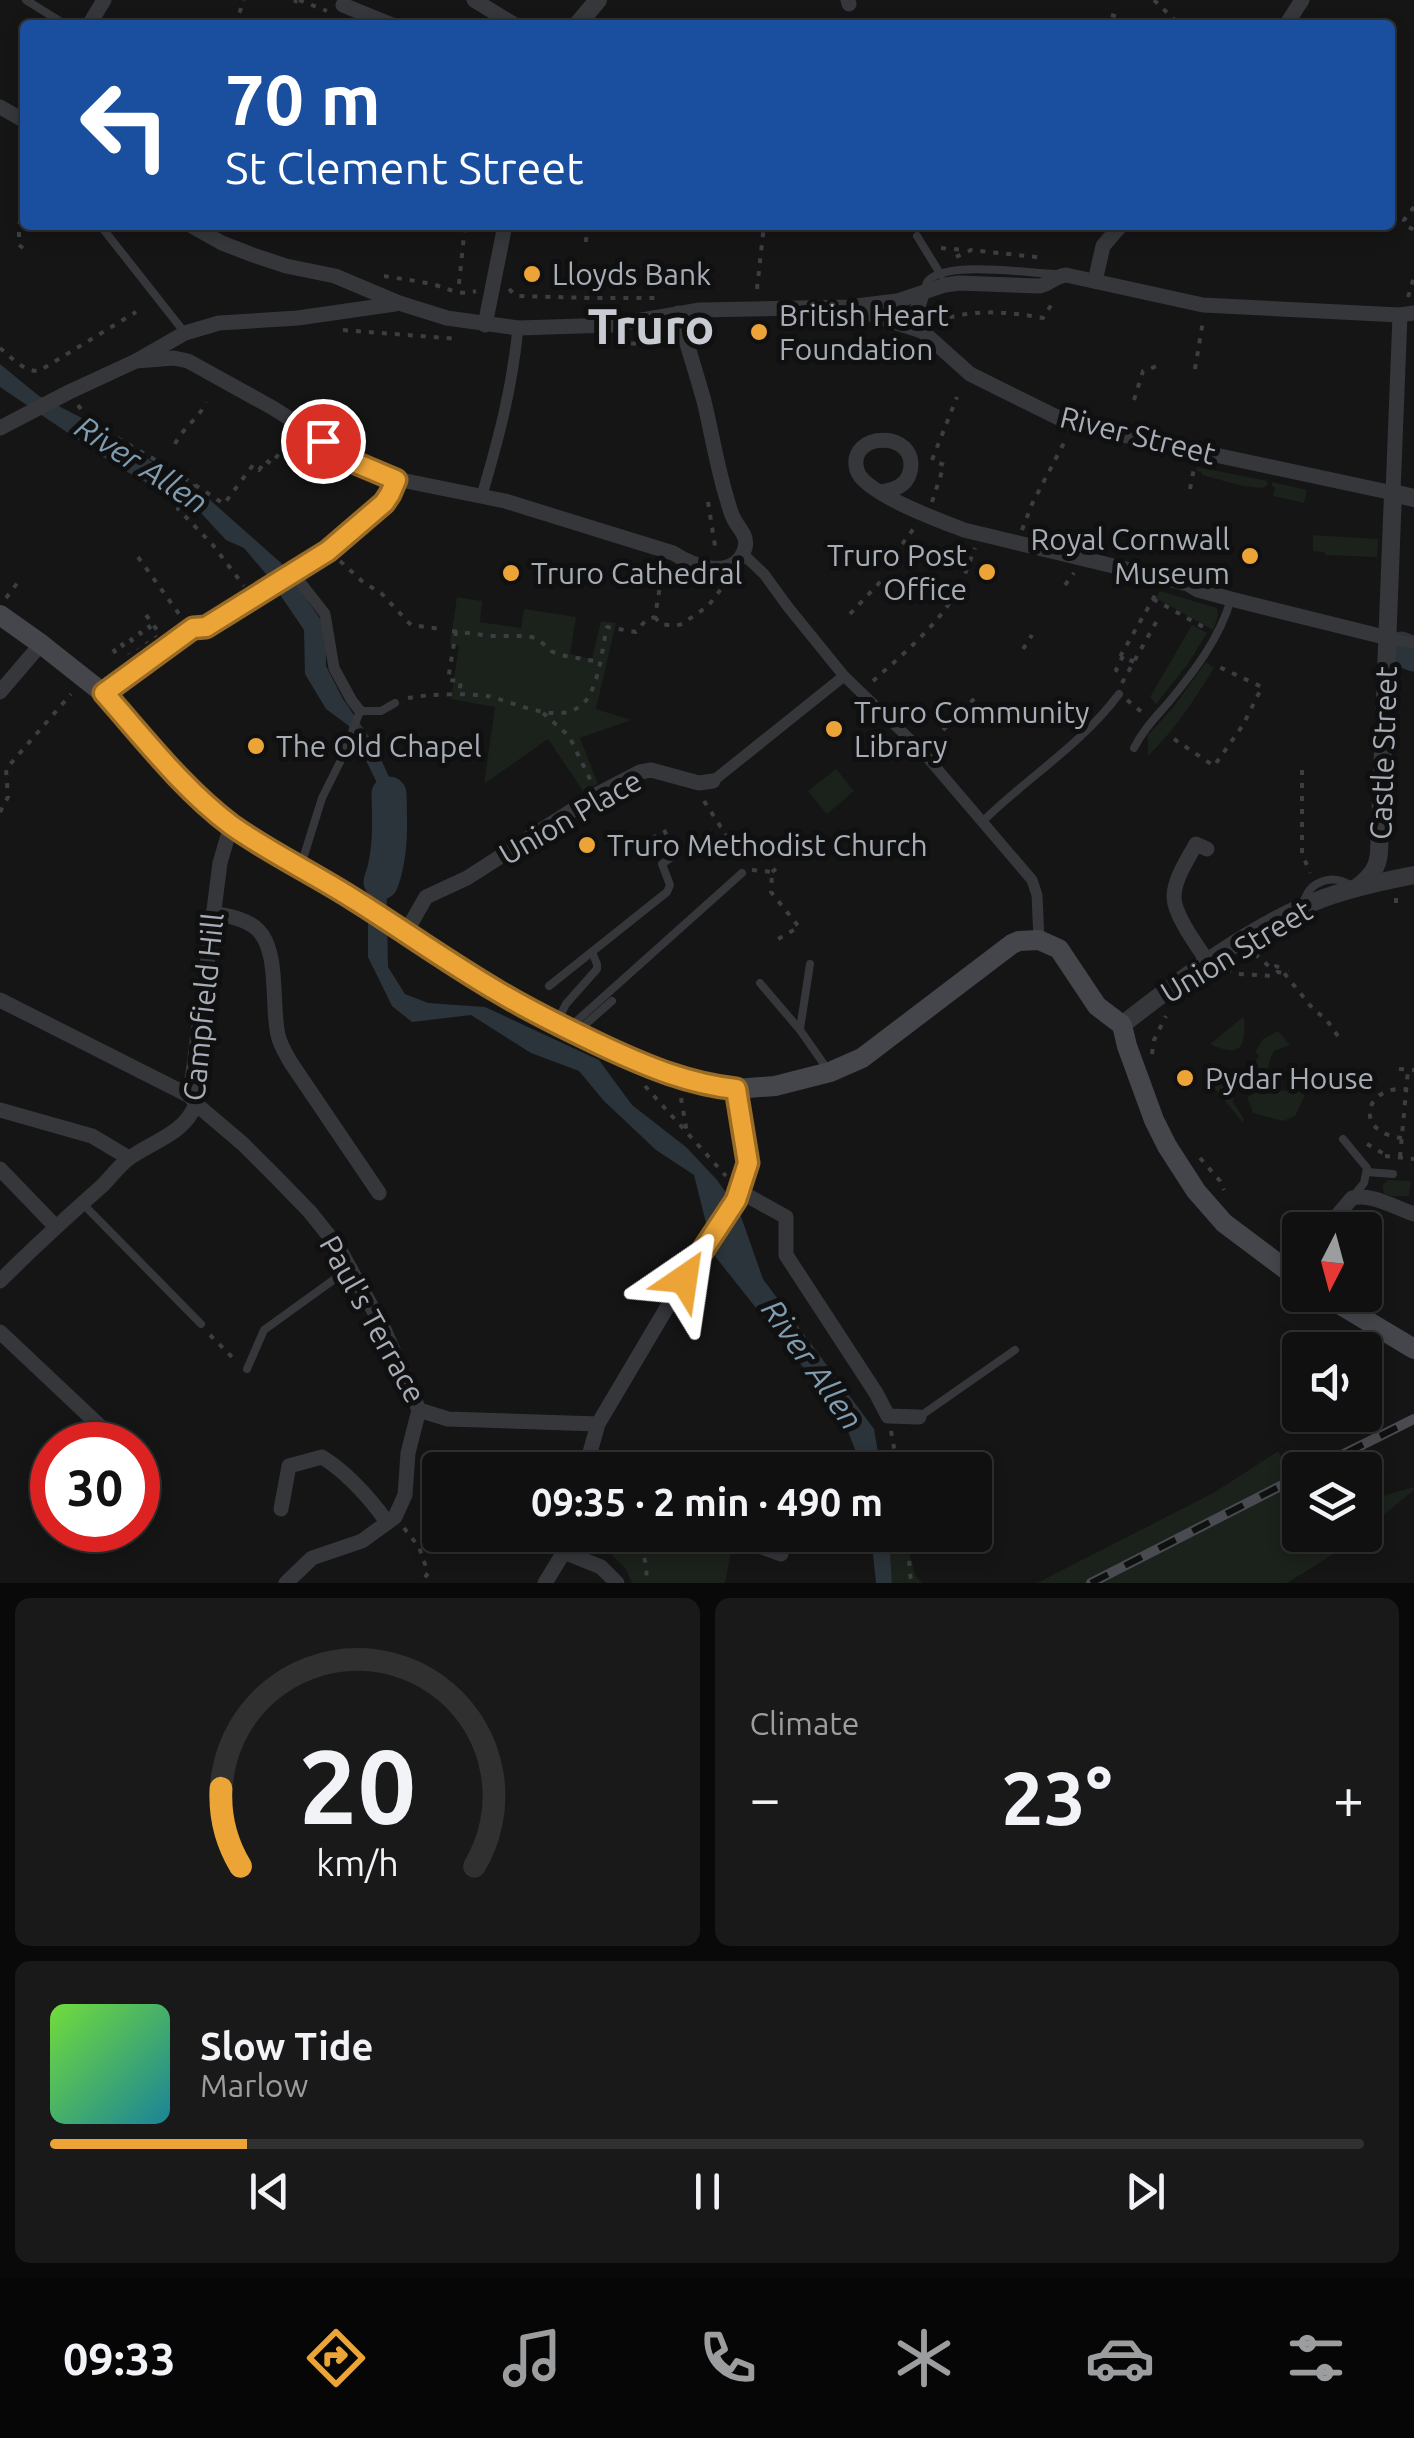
<!DOCTYPE html>
<html lang="en">
<head>
<meta charset="utf-8">
<style>
	:root { --surface:#101010; --page:#191919; --text:#f1f3f6; --muted:#9c9d9f; --line:#303030; --accent:#eca437 }
	body { margin:0; font-family:Ubuntu,sans-serif; background:var(--page); color:var(--text); height:100vh; display:flex; flex-direction:column; font-size:38px; white-space:nowrap }
	* { box-sizing:border-box; margin:0 }
	p { font-size:32px; color:var(--muted) }
	.icon { flex:none; width:55px; height:55px; fill:none; stroke:currentColor; stroke-width:2; stroke-linecap:round; stroke-linejoin:round }
	.map { position:relative; height:1583px; overflow:hidden }
	.panel { display:flex; flex-direction:column; gap:15px; padding:15px; background:#090909; flex:1 }
	.panel>* { flex:none }
	.top-card { position:absolute; left:20px; top:20px; width:1375px; height:210px; border-radius:10px; box-shadow:0 5px 15px #0003,0 0 0 2px var(--line); background:#1a4fa0; color:#fff; overflow:hidden }
	.needle { width:65px; rotate:186deg }
	.controls { position:absolute; left:1282px; top:1212px; display:grid; gap:20px }
	.controls a { display:grid; place-items:center; width:100px; height:100px; border-radius:10px; background:var(--surface); box-shadow:0 5px 15px #0003,0 0 0 2px var(--line); font-size:50px }
	.speed { position:absolute; left:30px; top:1422px; display:flex; gap:20px; font-size:50px; font-weight:700; text-align:center }
	.speed>* { display:grid; place-content:center; width:130px; height:130px; border-radius:50%; background:var(--surface); box-shadow:0 5px 15px #0003,0 0 0 2px var(--line); line-height:1 }
	.speed .limit { border:15px solid #d22; background:#fff; color:#111 }
	.pin { position:absolute; display:grid; place-items:center; width:85px; height:85px; color:#fff; margin:-42px; border:5px solid #fff; border-radius:50%; box-shadow:0 2px 10px #0007 }
	.me { position:absolute; width:110px; margin:-55px; rotate:32deg; stroke-linejoin:round; filter:drop-shadow(0 0 8px #0008) }
	.turn { display:flex; align-items:center; gap:35px; height:210px; padding:0 40px; font-size:45px }
	.turn .icon { width:130px; height:130px; stroke-width:2.5 }
	.turn b { display:block; font-size:70px; line-height:85px }
	.big { font-size:75px; font-weight:700; line-height:1.1 }
	.panel .tile { flex:1; display:flex; flex-direction:column; justify-content:center; gap:15px; min-width:0; padding:0 35px; border-radius:15px; background:var(--page) }
	.panel .dial { align-items:center; gap:0 }
	.dial svg { height:260px; overflow:visible; fill:none; stroke:var(--line); stroke-width:7; stroke-linecap:round; text-anchor:middle }
	.dial text { fill:var(--text); stroke:none }
	.song { display:flex; align-items:center; gap:30px }
	.cover { width:120px; height:120px; border-radius:15px; background:linear-gradient(135deg,hsl(100 70% 55%),hsl(190 70% 35%)) }
	.played { height:10px; border-radius:5px; background:linear-gradient(90deg,var(--accent) 15%,var(--line) 15%) }
	.keys { display:flex; justify-content:space-around; direction:ltr }
	.heat { display:flex; justify-content:space-between; align-items:center; font-size:55px; direction:ltr }
	.panel .tiles { flex:1; display:grid; gap:15px; grid-template-columns:1fr 1fr }
	.tile:last-child { grid-column:span 2 }
	.trip { position:absolute; left:422px; top:1452px; width:570px; height:100px; border-radius:10px; background:var(--surface); box-shadow:0 5px 15px #0003,0 0 0 2px var(--line); font-weight:700; line-height:100px; text-align:center }
	.tab-bar { display:flex; height:160px; justify-content:space-around; align-items:center; background:#060606; color:var(--muted) }
	.tab-bar .icon { width:70px; height:70px }
	.tab-bar .active { color:var(--accent) }
	.tab-bar b { font-size:45px; color:var(--text) }
	.map>svg:first-child { display:block }
	.green { fill:#1b211b }
	.water { fill:#2b343a }
	.lines { fill:none; stroke-linecap:round; stroke-linejoin:round }
	.river { stroke:#2b343a; stroke-width:35 }
	.path { stroke:#3c3e42; stroke-width:4; stroke-dasharray:5 8; stroke-linecap:butt }
	.service { stroke:#36373b; stroke-width:8 }
	.pedestrian { stroke:#36373b; stroke-width:11 }
	.minor { stroke:#36373b; stroke-width:15 }
	.tertiary { stroke:#36373b; stroke-width:18 }
	.secondary { stroke:#44464b; stroke-width:20 }
	.rail-casing { stroke:#494b50; stroke-width:10 }
	.rail { stroke:#101011; stroke-width:6; stroke-dasharray:19; stroke-linecap:butt }
	.route-casing { stroke:#996b24; stroke-width:25 }
	.route { stroke:#eca437; stroke-width:18 }
	.poi-dot { fill:#eca437; stroke:#101011; stroke-width:4 }
	.labels { text-anchor:middle; dominant-baseline:central; stroke-width:10; stroke-linejoin:round; paint-order:stroke }
	.poi-label { font-size:30px; fill:#a7adb6; stroke:#101011; text-anchor:start }
	.street-label { font-size:30px; fill:#a7adb6; stroke:#101011 }
	.water-label { font-size:32px; font-style:italic; fill:#7f9cb0; stroke:#101011 }
	.town-label { font-size:50px; font-weight:bold; fill:#c8cbd2; stroke:#101011 }
</style>
</head>
<body>
<div class="map">
<svg width="1414" height="1583" viewBox="0 0 1414 1583">
	<rect width="100%" height="100%" fill="#151516"/>
	<!-- green -->
	<g class="green">
		<path d="M1197,467L1268,481L1267,485L1263,488L1242,486L1202,475L1201,472L1196,471Z"/>
		<path d="M1272,482L1307,490L1304,503L1273,496L1275,488L1272,486Z"/>
		<path d="M1313,535L1378,539L1377,557L1325,555L1324,552L1313,551Z"/>
		<path d="M1160,591L1217,608L1218,616L1213,630L1156,598Z"/>
		<path d="M457,597L482,601L480,622L521,628L524,609L576,617L570,654L592,659L601,621L616,623L596,709L631,720L580,738L598,784L583,791L548,739L484,784L495,707L451,699L459,646L450,644Z"/>
		<path d="M1192,625L1207,633L1187,665L1156,704L1150,697Z"/>
		<path d="M1206,662L1214,668C1194,700 1175,730 1148,756V735L1172,709Z"/>
		<path d="M836,769L854,791L827,814L808,791Z"/>
		<path d="M1242,1018H1244C1246,1048 1241,1058 1210,1044Z"/>
		<path d="M1278,1031L1290,1045L1274,1051C1266,1066 1267,1075 1271,1091L1296,1090L1305,1095L1295,1116L1283,1121L1253,1113L1247,1097L1255,1093C1248,1078 1251,1070 1259,1055L1255,1053L1263,1039Z"/>
		<path d="M1207,1079H1228L1227,1090L1234,1091L1233,1102L1244,1119L1243,1123Z"/>
		<path d="M1388,1180L1411,1181L1409,1196H1390L1384,1193L1382,1186Z"/>
		<path d="M1278,1451L1300,1486V1535H1358L1335,1553L1287,1583H1037L1215,1492Z"/>
		<path d="M1414,1487V1490L1365,1530V1501Z"/>
		<path d="M592,1535H698L732,1547L725,1583H632L626,1569Z"/>
		<path d="M889,1535H904L916,1577L923,1583H892Z"/>
	</g>
	<!-- water -->
	<g class="water">
		<path d="M0,364L39,396L80,417L201,492L281,563L326,627V666L343,699L374,744L394,788L397,823L388,840L386,864L388,967L405,994L428,1003L485,1007L599,1060L632,1105L686,1147L717,1180L739,1211L763,1279L874,1429L881,1470H863L842,1416L714,1255L694,1175L656,1150L604,1101L579,1071L531,1053L471,1015L412,1022L392,1006L368,957V919L384,830L383,795L349,726L326,709L305,674L304,630L266,574L244,548L226,540L200,512L120,468L0,387Z"/>
		<path d="M871,1535H889L892,1583H876Z"/>
	</g>
	<g class="lines">
		<!-- river -->
		<g class="river">
			<path d="M1401,649L1414,654"/>
			<path d="M381,882C391,855 390,824 389,794"/>
		</g>
		<!-- path -->
		<g class="path">
			<path d="M299,0L327,11"/>
			<path d="M1154,0L1180,25"/>
			<path d="M295,3L296,0"/>
			<path d="M1111,15L1120,17L1129,25"/>
			<path d="M235,25L244,0"/>
			<path d="M1414,207L1404,220L1405,225L1414,230"/>
			<path d="M586,242L587,225"/>
			<path d="M23,248L19,245V224L25,212"/>
			<path d="M941,248L966,250"/>
			<path d="M956,257L971,250L1045,258"/>
			<path d="M384,276C400,279 420,281 435,285C450,289 459,296 476,291"/>
			<path d="M459,284L465,225"/>
			<path d="M509,289L515,295L519,296L590,298H661"/>
			<path d="M757,289L764,225"/>
			<path d="M1408,297L1414,277"/>
			<path d="M937,321C975,309 1004,311 1043,318L1055,299"/>
			<path d="M343,330L458,339"/>
			<path d="M618,343L668,345"/>
			<path d="M0,348C11,357 24,372 39,371L136,312"/>
			<path d="M1195,369L1203,321"/>
			<path d="M1134,400L1143,371L1160,365"/>
			<path d="M78,405L87,418L96,426L166,466L224,504L253,465L259,470L266,460L271,464L292,437"/>
			<path d="M175,444C183,427 199,419 206,402"/>
			<path d="M195,485L178,509L212,544L244,586"/>
			<path d="M1190,489L1194,468"/>
			<path d="M708,502L716,552"/>
			<path d="M932,502L944,465L932,460L957,397"/>
			<path d="M1022,530L1032,504L1066,439"/>
			<path d="M138,557L182,618"/>
			<path d="M340,561L363,582L381,593L411,625L440,629"/>
			<path d="M887,565L914,528"/>
			<path d="M1065,585L1074,573"/>
			<path d="M6,598L21,578"/>
			<path d="M1153,599L1205,628"/>
			<path d="M850,614L881,581L898,589L904,586"/>
			<path d="M146,615L160,634"/>
			<path d="M655,617L660,624L675,626L682,624L708,606L725,584"/>
			<path d="M148,625L156,637"/>
			<path d="M139,631L147,643"/>
			<path d="M452,631L491,636H528L538,639L551,651L560,655L600,662"/>
			<path d="M456,631L448,680L461,681L459,695"/>
			<path d="M130,638L138,649"/>
			<path d="M121,643L129,654"/>
			<path d="M113,649L120,659"/>
			<path d="M1023,649L1032,635"/>
			<path d="M1123,656L1116,670L1125,675"/>
			<path d="M1134,662L1121,655L1157,592"/>
			<path d="M873,681C903,654 935,628 956,593C964,579 969,563 975,548"/>
			<path d="M1122,683L1159,617"/>
			<path d="M408,698C429,694 466,693 487,696C515,701 567,732 589,696C600,676 602,649 607,627L636,632L646,620L655,617L663,567"/>
			<path d="M1127,700L1143,713"/>
			<path d="M543,713L569,736L591,781"/>
			<path d="M943,730L978,695"/>
			<path d="M1174,739L1214,766L1243,725L1262,687L1215,665"/>
			<path d="M1302,770V853L1310,873"/>
			<path d="M704,801L726,835"/>
			<path d="M0,812L8,797L6,769L71,694"/>
			<path d="M664,830L670,842"/>
			<path d="M654,835L661,848"/>
			<path d="M645,841L653,852"/>
			<path d="M686,848L720,826"/>
			<path d="M752,870L772,872L771,892L799,927L778,939"/>
			<path d="M772,872L782,864"/>
			<path d="M1396,898V911"/>
			<path d="M1255,954L1272,969L1276,966L1280,968L1313,1009L1326,1019L1340,1039"/>
			<path d="M1227,969L1238,974L1273,976L1277,972L1285,973L1289,971"/>
			<path d="M1152,1054L1154,1040L1166,1016"/>
			<path d="M1399,1069L1414,1070"/>
			<path d="M645,1086L726,1176"/>
			<path d="M681,1098L687,1133"/>
			<path d="M1402,1138C1354,1133 1363,1086 1406,1089"/>
			<path d="M1367,1144L1384,1154L1385,1159"/>
			<path d="M1385,1156L1414,1159"/>
			<path d="M1400,1157L1408,1070"/>
			<path d="M1200,1158L1220,1181L1224,1190"/>
			<path d="M1287,1240H1300"/>
			<path d="M210,1335L235,1360"/>
			<path d="M891,1431L898,1470"/>
			<path d="M404,1528L419,1547L428,1573L421,1583"/>
			<path d="M632,1535C644,1549 648,1565 646,1583"/>
			<path d="M907,1535L911,1583"/>
		</g>
		<!-- service -->
		<g class="service">
			<path d="M26,0L66,25"/>
			<path d="M100,225L185,333"/>
			<path d="M917,236L941,275"/>
			<path d="M924,290C927,283 926,281 933,277C956,262 1027,273 1056,274"/>
			<path d="M1134,748C1143,730 1155,718 1168,703C1193,673 1220,638 1231,599"/>
			<path d="M983,821C1028,777 1081,745 1119,694"/>
			<path d="M302,862L322,798L341,760L360,711H381L395,703"/>
			<path d="M1304,902C1309,881 1333,873 1351,886"/>
			<path d="M760,983L800,1030L828,1070"/>
			<path d="M549,986L667,892L670,885L662,864L675,855"/>
			<path d="M558,1020L566,1004L597,969V964L592,952"/>
			<path d="M571,1026L742,873"/>
			<path d="M800,1029L810,964"/>
			<path d="M579,1030L612,1001"/>
			<path d="M1343,1139L1367,1168L1364,1183L1355,1194"/>
			<path d="M1367,1172L1393,1174"/>
			<path d="M82,1203L201,1324"/>
			<path d="M247,1369L264,1330L350,1268"/>
			<path d="M919,1417L1015,1350"/>
		</g>
		<!-- pedestrian -->
		<g class="pedestrian">
			<path d="M482,495C499,437 512,389 518,328"/>
			<path d="M743,554L764,574L788,607L844,676L921,750L1032,880L1037,895L1039,940"/>
			<path d="M293,573L325,614L334,668L352,701L360,711"/>
			<path d="M1388,638L1414,643"/>
			<path d="M713,781L844,676"/>
		</g>
		<!-- minor -->
		<g class="minor">
			<path d="M474,0L515,25"/>
			<path d="M848,0L849,4"/>
			<path d="M343,5L392,25"/>
			<path d="M89,25L104,0"/>
			<path d="M1286,25L1302,0"/>
			<path d="M0,107L25,121"/>
			<path d="M190,225L222,243L253,255L286,266L335,276L399,303L447,318L518,328L613,325L700,310L848,307L897,301L945,285L959,283L1039,286C1049,285 1055,276 1066,275L1203,305L1400,315L1414,313"/>
			<path d="M1095,281L1103,246L1121,225"/>
			<path d="M922,294L916,313L922,331"/>
			<path d="M854,309L922,331L970,374L1071,424L1393,493L1400,315"/>
			<path d="M485,325L505,225"/>
			<path d="M136,361L174,358L188,361L273,408L370,470L396,479L505,501L673,553C693,566 735,582 745,548C748,536 740,530 735,521C731,515 729,506 727,499C717,467 712,434 704,401C696,372 686,342 678,313"/>
			<path d="M0,428L69,392L136,361L185,333L219,323L298,318L395,304"/>
			<path d="M880,492C893,490 906,487 910,472C920,429 846,431 857,470C863,493 941,521 964,530L1188,584L1198,590L1231,599L1388,638"/>
			<path d="M0,692L41,644"/>
			<path d="M103,693L193,628L205,627L328,551L383,503L390,494L396,479"/>
			<path d="M1207,849L1196,844C1188,859 1174,879 1174,897C1174,915 1198,947 1208,962"/>
			<path d="M213,913C227,916 245,918 257,929C280,950 271,1005 278,1035C280,1045 286,1054 291,1063L379,1193"/>
			<path d="M406,932L426,897L467,878L596,795L640,772L651,770L699,783L713,781"/>
			<path d="M0,1000L190,1096"/>
			<path d="M196,1104L243,1144L276,1177L310,1212L338,1247L383,1327L419,1410L448,1419L598,1424"/>
			<path d="M0,1110L92,1136L129,1158"/>
			<path d="M0,1169L55,1226"/>
			<path d="M739,1191L786,1217V1255L876,1393L888,1416L919,1417"/>
			<path d="M1325,1230L1352,1198C1372,1193 1395,1208 1414,1214"/>
			<path d="M0,1281C33,1248 68,1216 103,1185C112,1176 120,1164 131,1157C155,1140 184,1134 196,1104L190,1096L220,863L231,825"/>
			<path d="M0,1332L120,1445"/>
			<path d="M585,1470L598,1424L701,1250L736,1200L748,1163L735,1089"/>
			<path d="M281,1509L289,1466L322,1457C349,1474 369,1497 387,1522"/>
			<path d="M730,1535L781,1554"/>
			<path d="M564,1552L601,1567L617,1583"/>
			<path d="M286,1583L312,1558L362,1541L395,1517L405,1495L408,1453L419,1410"/>
			<path d="M545,1583L564,1552L569,1535"/>
		</g>
		<!-- tertiary -->
		<g class="tertiary">
			<path d="M577,25L598,0"/>
			<path d="M1359,886C1371,876 1378,868 1379,852L1393,493L1414,498"/>
			<path d="M1122,1025C1179,980 1256,923 1324,898C1354,887 1383,881 1414,875"/>
		</g>
		<!-- secondary -->
		<g class="secondary">
			<path d="M0,615L41,644L103,693L197,795L231,825L351,897L499,993L620,1055L678,1078L698,1084L735,1089L775,1086L830,1072L862,1058L1012,944L1019,941L1039,940L1059,949L1097,1006L1122,1025L1127,1046L1154,1120L1167,1146L1196,1191L1224,1223L1300,1280"/>
			<path d="M1324,1295L1414,1349"/>
		</g>
		<defs>
			<g id="rail">
				<path d="M1312,1470L1414,1419"/>
				<path d="M1091,1583L1300,1476"/>
			</g>
		</defs>
		<!-- rail casing -->
		<use href="#rail" class="rail-casing"/>
		<!-- rail -->
		<use href="#rail" class="rail"/>
	</g>
	<g class="lines">
		<defs>
			<path id="route" d="M323,441L358,464L396,480L390,494L384,503L328,551L206,627L193,628L104,693C144,738 183,789 231,825C270,853 315,874 355,900C403,930 449,963 497,991C532,1012 569,1030 605,1047C648,1067 689,1084 736,1089L748,1163L736,1200L684,1279"/>
		</defs>
		<!-- route casing -->
		<use href="#route" class="route-casing"/>
		<!-- route -->
		<use href="#route" class="route"/>
	</g>
	<!-- markers -->
	<g class="poi-dot">
		<circle cx="532" cy="274" r="10"/>
		<circle cx="759" cy="332" r="10"/>
		<circle cx="1250" cy="556" r="10"/>
		<circle cx="987" cy="572" r="10"/>
		<circle cx="511" cy="573" r="10"/>
		<circle cx="834" cy="729" r="10"/>
		<circle cx="256" cy="746" r="10"/>
		<circle cx="587" cy="845" r="10"/>
		<circle cx="1185" cy="1078" r="10"/>
	</g>
	<g class="labels">
		<!-- poi labels -->
		<g class="poi-label">
			<text x="552" y="274">Lloyds Bank</text>
			<text x="779" y="315">British Heart<tspan x="779" dy="34">Foundation</tspan></text>
			<text x="1230" y="539" text-anchor="end">Royal Cornwall<tspan x="1230" dy="34">Museum</tspan></text>
			<text x="967" y="555" text-anchor="end">Truro Post<tspan x="967" dy="34">Office</tspan></text>
			<text x="531" y="573">Truro Cathedral</text>
			<text x="854" y="712">Truro Community<tspan x="854" dy="34">Library</tspan></text>
			<text x="276" y="746">The Old Chapel</text>
			<text x="607" y="845">Truro Methodist Church</text>
			<text x="1205" y="1078">Pydar House</text>
		</g>
		<!-- street labels -->
		<g class="street-label">
			<text transform="translate(1138 435) rotate(14)">River Street</text>
			<text transform="translate(1383 753) rotate(-88)">Castle Street</text>
			<text transform="translate(570 817) rotate(-30)">Union Place</text>
			<text transform="translate(1236 951) rotate(-31)">Union Street</text>
			<text transform="translate(203 1007) rotate(-84)">Campfield Hill</text>
			<text transform="translate(373 1319) rotate(61)">Paul's Terrace</text>
		</g>
		<!-- water labels -->
		<g class="water-label">
			<text transform="translate(142 464) rotate(33)">River Allen</text>
			<text transform="translate(813 1364) rotate(55)">River Allen</text>
		</g>
		<!-- town labels -->
		<g class="town-label">
			<text x="651" y="325">Truro</text>
		</g>
	</g>
</svg>
<div class="controls">
<a><svg class="needle" viewBox="-14 -14 28 28"><path d="M0-13l5 13h-10z" fill="#e53935"/><path d="M0 13l5-13h-10z" fill="#9c9d9f"/></svg></a>
<a><svg class="icon" aria-label="sound" viewBox="0 0 24 24"><path d="M4 9h4l5-4v14l-5-4H4zM17 9q2 3 0 6"/></svg></a>
<a><svg class="icon" aria-label="layers" viewBox="0 0 24 24"><path d="M12 4l9 5-9 5-9-5zM3 14l9 5 9-5"/></svg></a>
</div>
<div class="speed"><div class="limit">30</div></div>
<div class="pin" style="left:323px;top:441px;background:#d93025"><svg class="icon" aria-label="arrive" viewBox="0 0 24 24"><path d="M6 21V4h12l-3 4 3 4H6"/></svg></div>
<svg class="me" style="left:684px;top:1279px" viewBox="-20 -20 40 40"><path d="M0-17L14 15 0 8-14 15z" fill="#eca437" stroke="#fff" stroke-width="4"/></svg>
<div class="trip">09:35 · 2 min · 490 m</div>
<div class="top-card">
<div class="turn"><svg class="icon" aria-label="left" viewBox="0 0 24 24"><path d="M17 20v-9H6M10 6l-5 5 5 5"/></svg><div><b>70 m</b>St Clement Street</div></div>
</div>
</div>
<section class="panel">
<div class="tiles">
<div class="tile dial"><svg viewBox="0 0 100 80">
<path d="M14 69A42 42 0 1 1 86 69"/>
<path d="M14 69A42 42 0 0 1 8 45" stroke="#eca437"/>
<text x="50" y="56" font-size="32" font-weight="700">20</text>
<text x="50" y="72" font-size="11">km/h</text>
</svg></div>
<div class="tile"><p>Climate</p>
<div class="heat"><a>−</a><b class="big">23°</b><a>+</a></div>
</div>
<div class="tile">
<div class="song"><i class="cover"></i><div><b>Slow Tide</b><p>Marlow</p></div></div>
<div class="played"></div>
<div class="keys"><svg class="icon" aria-label="previous" viewBox="0 0 24 24"><path d="M18 5L8 12l10 7zM5 5v14"/></svg><svg class="icon" aria-label="pause" viewBox="0 0 24 24"><path d="M8 5v14M16 5v14"/></svg><svg class="icon" aria-label="next" viewBox="0 0 24 24"><path d="M6 5l10 7-10 7zM19 5v14"/></svg></div>
</div>
</div>
</section>
<nav class="tab-bar">
<b>09:33</b>
<svg class="icon active" aria-label="directions" viewBox="0 0 24 24"><path d="M12 3l9 9-9 9-9-9zM9 14v-3h6M13 9l2 2-2 2"/></svg>
<svg class="icon" aria-label="music" viewBox="0 0 24 24"><path d="M9 18V5l10-2v13"/><circle cx="6" cy="18" r="3"/><circle cx="16" cy="16" r="3"/></svg>
<svg class="icon" aria-label="phone" viewBox="0 0 24 24"><path d="M5 4h4l2 5-3 2q2 4 5 5l2-3 5 2v4C11 20 4 13 5 4z"/></svg>
<svg class="icon" aria-label="climate" viewBox="0 0 24 24"><path d="M12 3v18M4 7l16 10M4 17L20 7"/></svg>
<svg class="icon" aria-label="car" viewBox="0 0 24 24"><path d="M5 17H2v-5l4-1 3-4h7l3 4 3 1v5h-3M9 17h6M6 11h13"/><circle cx="7" cy="17" r="2"/><circle cx="17" cy="17" r="2"/></svg>
<svg class="icon" aria-label="filters" viewBox="0 0 24 24"><path d="M4 7h16M4 17h16"/><circle cx="9" cy="7" r="2"/><circle cx="15" cy="17" r="2"/></svg>
</nav>
</body>
</html>
